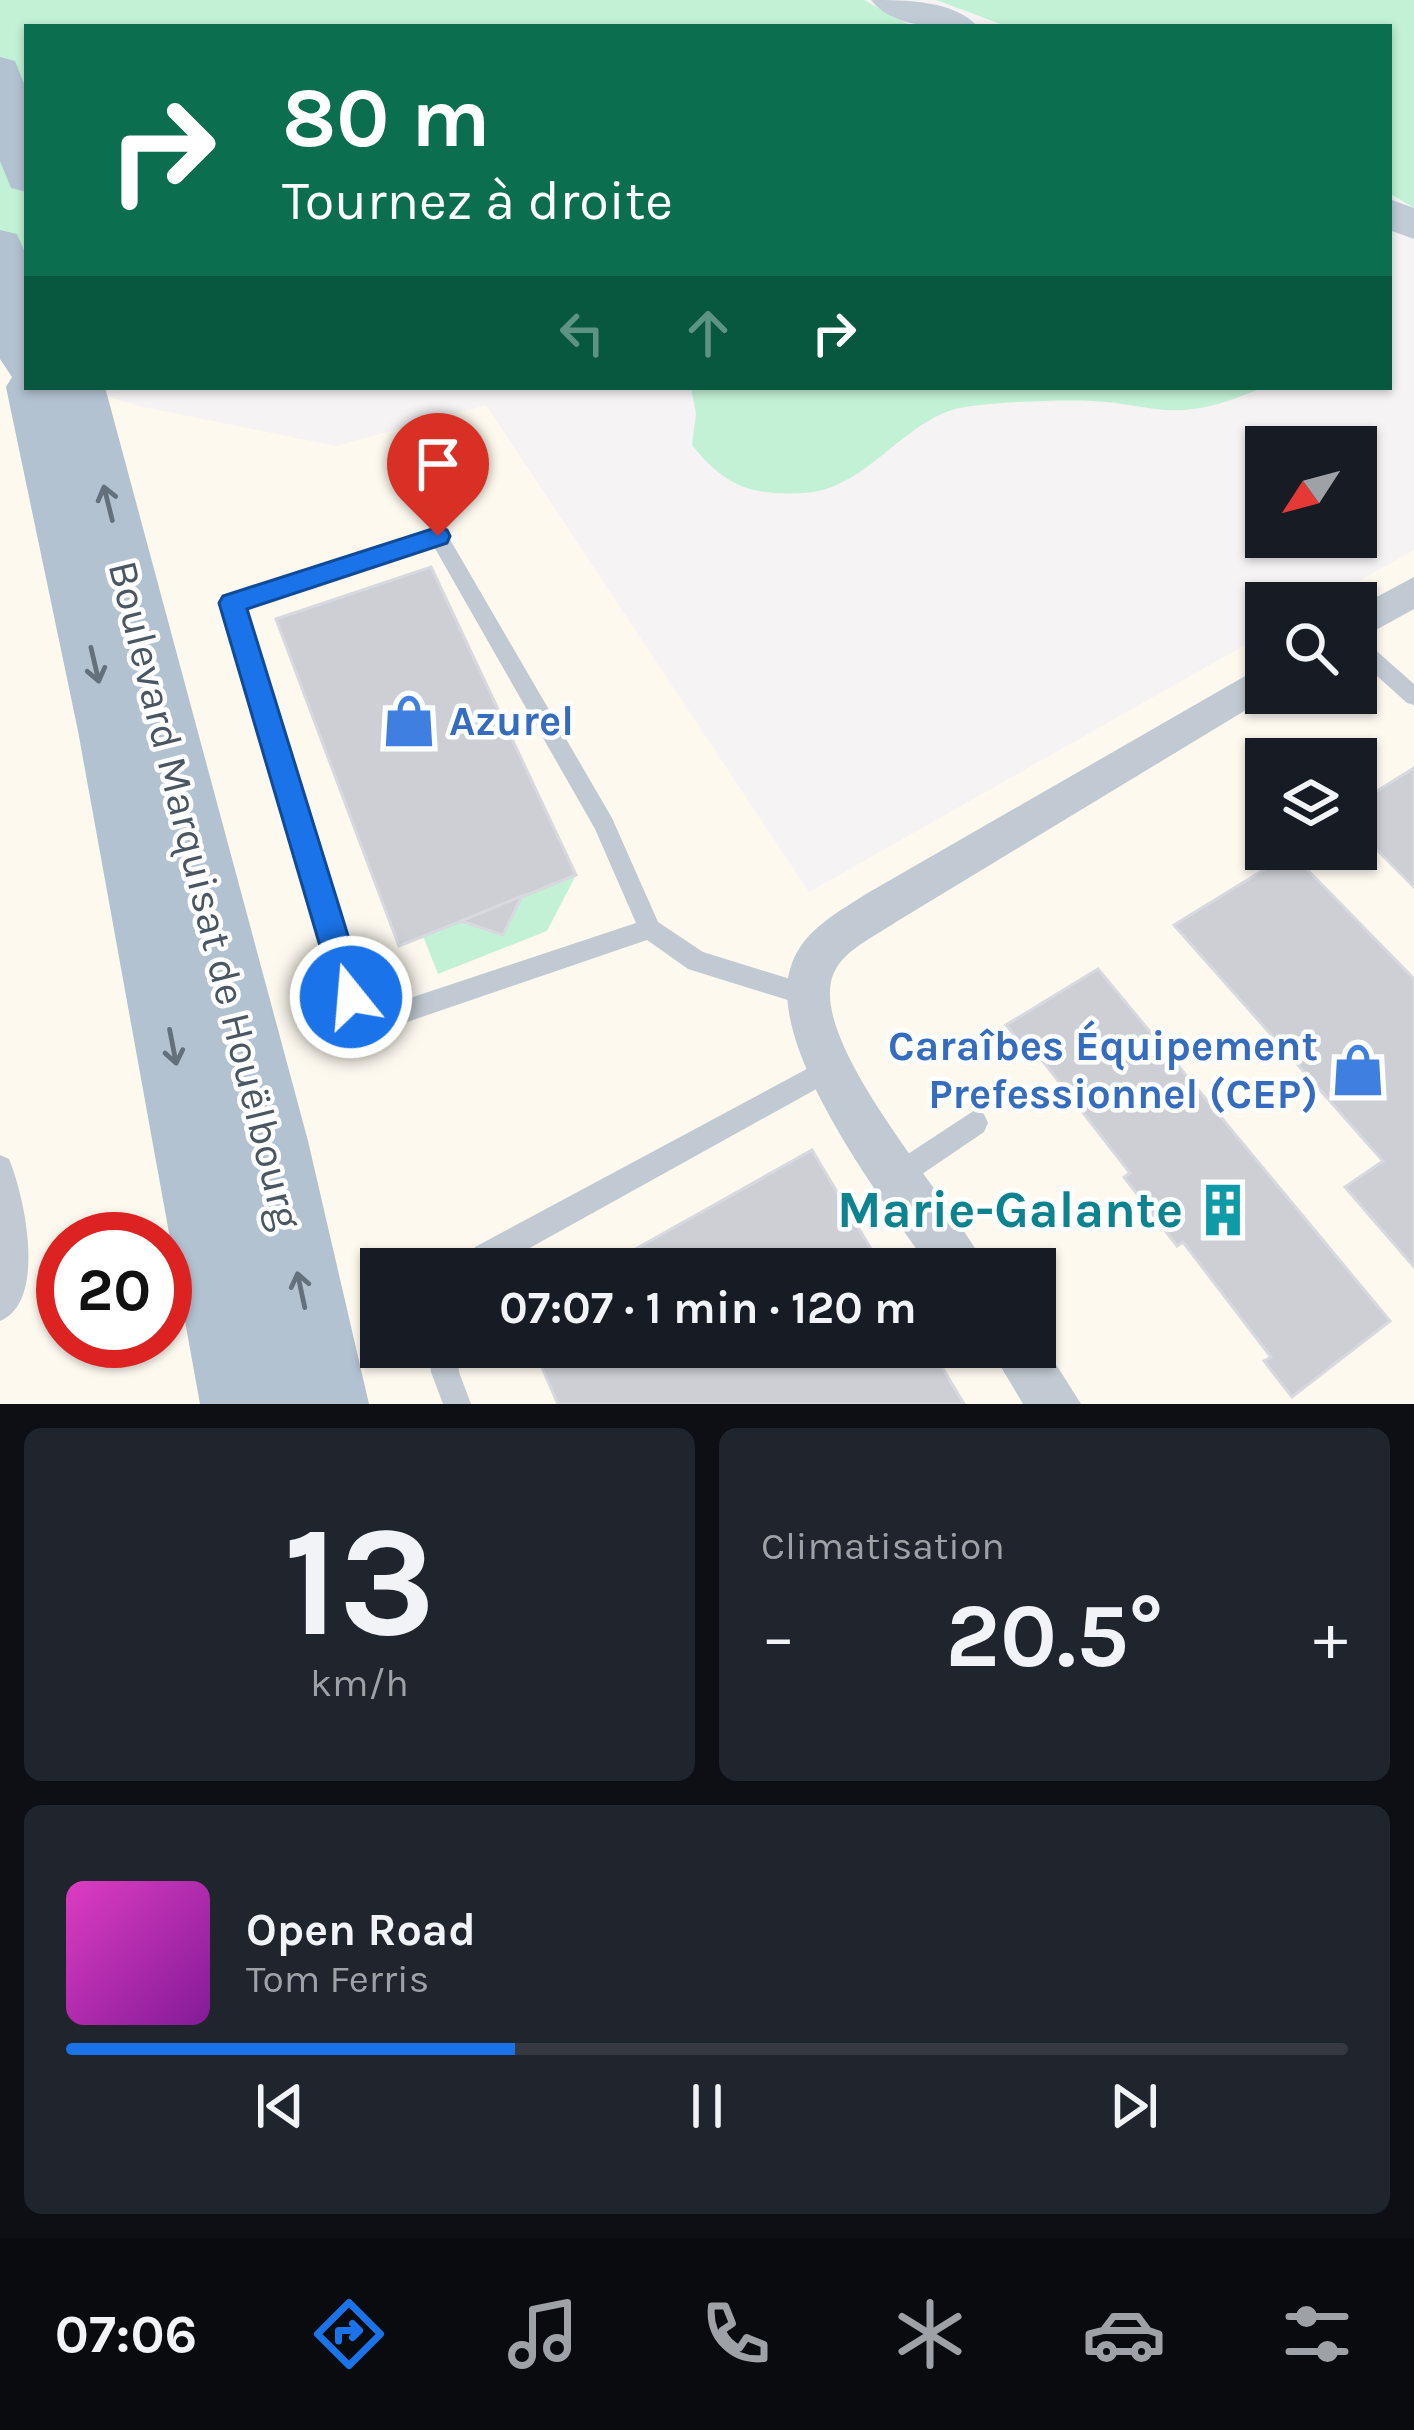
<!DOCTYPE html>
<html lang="fr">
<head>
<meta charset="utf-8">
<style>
	:root { --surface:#171b24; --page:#20242c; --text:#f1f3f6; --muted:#9ea1a6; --line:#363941; --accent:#1a73e8 }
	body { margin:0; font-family:Karla,sans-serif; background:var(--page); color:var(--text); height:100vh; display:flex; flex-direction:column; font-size:45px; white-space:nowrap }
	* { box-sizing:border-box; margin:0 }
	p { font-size:39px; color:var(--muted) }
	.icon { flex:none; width:66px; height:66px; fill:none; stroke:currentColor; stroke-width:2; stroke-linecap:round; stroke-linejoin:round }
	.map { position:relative; height:1404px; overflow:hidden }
	.side { display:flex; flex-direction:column; gap:24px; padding:24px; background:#0d0f14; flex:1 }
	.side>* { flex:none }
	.banner { position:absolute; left:24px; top:24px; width:1368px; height:366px; border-radius:0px; box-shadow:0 3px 9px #0004; background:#0b6e4f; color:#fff; overflow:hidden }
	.needle { width:78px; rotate:234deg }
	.controls { position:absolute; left:1245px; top:426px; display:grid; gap:24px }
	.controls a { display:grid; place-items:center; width:132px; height:132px; border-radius:0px; background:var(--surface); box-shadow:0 3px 9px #0004; font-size:60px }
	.speed { position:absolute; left:36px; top:1212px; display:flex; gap:24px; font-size:60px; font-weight:700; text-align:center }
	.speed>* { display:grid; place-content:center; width:156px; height:156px; border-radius:50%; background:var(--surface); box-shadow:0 3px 9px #0004; line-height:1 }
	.speed .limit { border:18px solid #d22; background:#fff; color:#111 }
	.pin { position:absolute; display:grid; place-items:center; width:102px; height:102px; color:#fff; margin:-123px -51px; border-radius:50% 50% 50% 0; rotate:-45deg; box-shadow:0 0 12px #0007 }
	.pin .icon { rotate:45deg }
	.me { position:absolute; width:132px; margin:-66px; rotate:343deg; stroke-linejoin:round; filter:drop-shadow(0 0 9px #0008) }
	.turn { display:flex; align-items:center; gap:42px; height:252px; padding:0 60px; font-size:54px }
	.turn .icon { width:156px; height:156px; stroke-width:2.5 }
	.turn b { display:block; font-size:84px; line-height:102px }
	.lanes { display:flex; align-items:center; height:114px; padding:0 60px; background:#0003; justify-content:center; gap:60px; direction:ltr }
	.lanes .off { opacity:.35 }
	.big { font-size:90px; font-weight:700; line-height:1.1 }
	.side .widget { flex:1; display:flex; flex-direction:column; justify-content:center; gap:18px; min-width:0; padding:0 42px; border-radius:18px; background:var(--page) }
	.side .dial { align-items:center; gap:0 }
	.dial b { font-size:156px; line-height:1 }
	.song { display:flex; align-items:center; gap:36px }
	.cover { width:144px; height:144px; border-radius:18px; background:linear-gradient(135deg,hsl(310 70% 55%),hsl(290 70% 35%)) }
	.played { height:12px; border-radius:6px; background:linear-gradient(90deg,var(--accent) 35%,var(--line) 35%) }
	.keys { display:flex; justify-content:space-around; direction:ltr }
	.heat { display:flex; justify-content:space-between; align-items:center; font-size:66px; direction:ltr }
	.side .tiles { flex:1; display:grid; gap:24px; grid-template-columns:1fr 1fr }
	.widget:last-child { grid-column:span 2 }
	.trip { position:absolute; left:360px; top:1248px; width:696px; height:120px; border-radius:0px; background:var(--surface); box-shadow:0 3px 9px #0004; font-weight:700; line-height:120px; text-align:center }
	.tabs { display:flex; height:192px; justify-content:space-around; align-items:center; background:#090b0e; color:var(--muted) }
	.tabs .icon { width:84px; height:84px }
	.tabs .active { color:var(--accent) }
	.tabs b { font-size:54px; color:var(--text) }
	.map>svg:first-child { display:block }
	.commercial { fill:#fdf9ef; fill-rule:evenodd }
	.green { fill:#c3f1d5 }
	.building { fill:#cdcfd5; stroke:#d7d9de; stroke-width:3 }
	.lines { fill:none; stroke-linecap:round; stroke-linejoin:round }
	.lane { fill:#c1cad2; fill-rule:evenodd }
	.street { fill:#c1cad2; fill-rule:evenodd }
	.secondary { fill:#c1cbd6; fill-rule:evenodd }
	.primary { fill:#b3c2d1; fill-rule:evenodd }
	.oneway { stroke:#64717d }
	.route { fill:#1a73e8; stroke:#114b97; stroke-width:3 }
	.labels { text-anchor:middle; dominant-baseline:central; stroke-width:9; stroke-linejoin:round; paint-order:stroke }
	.shop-label { font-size:42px; font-weight:bold; fill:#366cbe; stroke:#fff; text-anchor:start }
	.street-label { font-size:42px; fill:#4a5661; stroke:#fff }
	.near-culture-label { font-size:51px; font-weight:bold; fill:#0d838f; stroke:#fff; text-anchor:end }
</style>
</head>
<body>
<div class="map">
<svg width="1414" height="1404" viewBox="0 0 1414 1404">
	<rect width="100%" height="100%" fill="#f5f3f3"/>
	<!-- commercial -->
	<path class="commercial" d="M0,358L27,387H83L134,405L336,446L486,405L809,892L1266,633V693H1356V603H1320L1414,550V1404H0ZM1266,759H1356V849H1266ZM63,1239H165V1341H63ZM381,1269H1035V1347H381Z"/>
	<!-- green -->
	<g class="green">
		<path d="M0,0H864L913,27H27V341H0Z"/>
		<path d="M936,0H1414V208L1389,193V27H1009Z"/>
		<path d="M691,387H1265C1239,397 1213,408 1185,410C1155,412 1123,402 1093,401C1063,399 982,402 955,409C900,425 864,490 804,493C751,496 725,486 692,445L696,414Z"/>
		<path d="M576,875L547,931L438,974L423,936Z"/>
	</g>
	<!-- building -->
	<g class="building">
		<path d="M431,567L576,875L399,946L276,619Z"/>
		<path d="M1414,768V887L1356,829V804Z"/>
		<path d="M1291,853L1414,979V1267L1345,1187L1383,1161L1174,925Z"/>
		<path d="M522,896L503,935L461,921Z"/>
		<path d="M1098,969L1390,1321L1292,1397L1264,1361L1271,1357L1183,1242L1177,1246L1124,1177L1130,1173L1028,1042L1023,1046L1006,1025Z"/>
		<path d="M812,1150L883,1269H600Z"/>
		<path d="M533,1347H930L964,1404H558Z"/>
	</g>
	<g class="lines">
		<!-- lane -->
		<g class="lane">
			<path d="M438,529L445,531L612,818L658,922L703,952L816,987L819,995L816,1003L807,1006L688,969L647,940L375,1033L350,1019L222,603L225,598ZM433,545L595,829L636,923L377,1009L369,1004L243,607Z"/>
			<path d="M1356,637L1363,639L1414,684V705L1407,703L1356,657Z"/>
			<path d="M829,1057L838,1061L841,1069L838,1077L492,1269H459L475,1247Z"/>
			<path d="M975,1110L984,1114L988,1123L984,1132L906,1185L897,1189L888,1185L884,1176L888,1167Z"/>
			<path d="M0,1155L9,1159C24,1195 48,1301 0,1321Z"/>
			<path d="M429,1347H457L459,1372L471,1404H443L431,1372Z"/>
		</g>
		<!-- street -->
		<g class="street">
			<path d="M1414,577V609L1356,641V608Z"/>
			<path d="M1266,664V693H1274L896,922C877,935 850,947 837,967C794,1033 960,1206 986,1269H931C885,1204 761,1042 792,963C805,929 837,913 866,894Z"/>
			<path d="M1035,1331L1081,1404H1023L989,1347H1035Z"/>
		</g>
		<!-- secondary -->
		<g class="secondary">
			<path d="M871,0C904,0 955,0 978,27C944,27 894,30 871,0Z"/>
			<path d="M1389,199L1414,208V239L1389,230Z"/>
		</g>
		<!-- primary -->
		<g class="primary">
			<path d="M0,57L15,61L27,91V192L11,188L0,161Z"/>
			<path d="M0,230L17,234L27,257V387H105L308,1141L369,1404H200L78,731L6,387L12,377L0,359Z"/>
		</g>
	</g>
	<!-- one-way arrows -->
	<defs><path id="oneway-shaft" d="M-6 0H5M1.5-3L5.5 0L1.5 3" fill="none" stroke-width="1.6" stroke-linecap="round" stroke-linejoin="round" transform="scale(3)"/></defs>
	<g class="oneway">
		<use href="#oneway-shaft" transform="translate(108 503) rotate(-104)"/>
		<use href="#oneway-shaft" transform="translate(95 665) rotate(77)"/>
		<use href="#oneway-shaft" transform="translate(173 1047) rotate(79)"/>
		<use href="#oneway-shaft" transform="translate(301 1290) rotate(-102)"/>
	</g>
	<!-- route -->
	<path class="route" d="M438,527L447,530L450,536L447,543L247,609L367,997L362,1007L351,1012L340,1007L335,997L219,603L223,596Z"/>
	<!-- icons -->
	<defs>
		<symbol id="shop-bare" viewBox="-9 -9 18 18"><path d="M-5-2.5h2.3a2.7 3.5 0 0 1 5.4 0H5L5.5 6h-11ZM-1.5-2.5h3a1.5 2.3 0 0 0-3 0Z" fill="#3f7fe0" stroke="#fff" stroke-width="2.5" paint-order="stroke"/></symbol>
		<symbol id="building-bare" viewBox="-9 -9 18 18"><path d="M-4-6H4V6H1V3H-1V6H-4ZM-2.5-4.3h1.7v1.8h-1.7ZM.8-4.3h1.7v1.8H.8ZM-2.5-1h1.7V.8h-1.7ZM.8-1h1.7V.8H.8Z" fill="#0f9aa8" stroke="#fff" stroke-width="2.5" paint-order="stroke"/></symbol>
	</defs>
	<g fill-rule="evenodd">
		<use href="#shop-bare" x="371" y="683" width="76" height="76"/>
		<use href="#shop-bare" x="1320" y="1032" width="76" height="76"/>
		<use href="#building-bare" x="1185" y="1172" width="76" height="76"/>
	</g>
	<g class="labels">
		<!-- shop labels -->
		<g class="shop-label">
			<text x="449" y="721">Azurel</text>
			<text x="1318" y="1046" text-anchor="end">Caraîbes Équipement<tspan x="1318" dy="48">Prefessionnel (CEP)</tspan></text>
		</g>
		<!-- street labels -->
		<g class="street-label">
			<text transform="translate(205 895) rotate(76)">Boulevard Marquisat de Houëlbourg</text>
		</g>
		<!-- near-culture labels -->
		<g class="near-culture-label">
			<text x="1183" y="1210">Marie-Galante</text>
		</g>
	</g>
</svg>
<div class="controls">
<a><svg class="needle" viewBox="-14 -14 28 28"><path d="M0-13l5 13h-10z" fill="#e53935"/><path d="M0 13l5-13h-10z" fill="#9ea1a6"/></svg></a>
<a><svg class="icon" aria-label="search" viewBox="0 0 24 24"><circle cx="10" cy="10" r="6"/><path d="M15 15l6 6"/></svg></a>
<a><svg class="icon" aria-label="layers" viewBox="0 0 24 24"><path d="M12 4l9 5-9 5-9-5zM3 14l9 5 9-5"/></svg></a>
</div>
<div class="speed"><div class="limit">20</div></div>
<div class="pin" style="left:438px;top:536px;background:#d93025"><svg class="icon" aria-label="arrive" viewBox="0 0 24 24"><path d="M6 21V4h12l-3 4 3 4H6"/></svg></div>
<svg class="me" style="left:351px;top:997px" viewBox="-20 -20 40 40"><circle r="17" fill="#1a73e8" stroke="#fff" stroke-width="3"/><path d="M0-11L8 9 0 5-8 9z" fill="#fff"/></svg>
<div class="trip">07:07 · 1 min · 120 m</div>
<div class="banner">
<div class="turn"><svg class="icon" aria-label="right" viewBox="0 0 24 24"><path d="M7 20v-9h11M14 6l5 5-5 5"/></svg><div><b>80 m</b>Tournez à droite</div></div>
<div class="lanes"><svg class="icon off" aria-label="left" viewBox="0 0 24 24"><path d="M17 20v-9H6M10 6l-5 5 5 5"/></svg><svg class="icon off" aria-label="ahead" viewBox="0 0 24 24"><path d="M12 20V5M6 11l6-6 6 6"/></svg><svg class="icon" aria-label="right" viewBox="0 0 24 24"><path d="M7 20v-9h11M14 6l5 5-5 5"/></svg></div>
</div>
</div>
<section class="side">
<div class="tiles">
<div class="widget dial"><b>13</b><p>km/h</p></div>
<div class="widget"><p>Climatisation</p>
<div class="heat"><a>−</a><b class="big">20.5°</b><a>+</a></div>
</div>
<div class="widget">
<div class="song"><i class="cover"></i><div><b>Open Road</b><p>Tom Ferris</p></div></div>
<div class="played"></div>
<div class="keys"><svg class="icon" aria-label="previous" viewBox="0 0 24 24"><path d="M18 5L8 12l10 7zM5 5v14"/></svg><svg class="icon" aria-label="pause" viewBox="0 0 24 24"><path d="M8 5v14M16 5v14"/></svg><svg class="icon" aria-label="next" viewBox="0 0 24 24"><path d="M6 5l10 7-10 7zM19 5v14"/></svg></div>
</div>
</div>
</section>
<nav class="tabs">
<b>07:06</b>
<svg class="icon active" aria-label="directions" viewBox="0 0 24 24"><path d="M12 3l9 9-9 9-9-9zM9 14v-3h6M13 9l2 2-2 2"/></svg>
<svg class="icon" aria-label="music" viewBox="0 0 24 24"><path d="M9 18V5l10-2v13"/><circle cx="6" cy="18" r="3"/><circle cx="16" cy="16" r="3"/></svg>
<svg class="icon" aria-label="phone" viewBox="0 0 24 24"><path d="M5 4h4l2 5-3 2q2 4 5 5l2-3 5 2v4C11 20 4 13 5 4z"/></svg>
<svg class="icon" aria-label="climate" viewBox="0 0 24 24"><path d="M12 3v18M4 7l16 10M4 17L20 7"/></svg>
<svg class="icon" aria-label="car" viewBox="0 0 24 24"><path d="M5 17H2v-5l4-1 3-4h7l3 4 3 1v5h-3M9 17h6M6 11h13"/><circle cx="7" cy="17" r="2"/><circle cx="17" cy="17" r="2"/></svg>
<svg class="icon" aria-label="filters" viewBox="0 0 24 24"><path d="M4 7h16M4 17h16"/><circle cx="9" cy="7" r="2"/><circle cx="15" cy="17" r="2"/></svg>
</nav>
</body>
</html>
